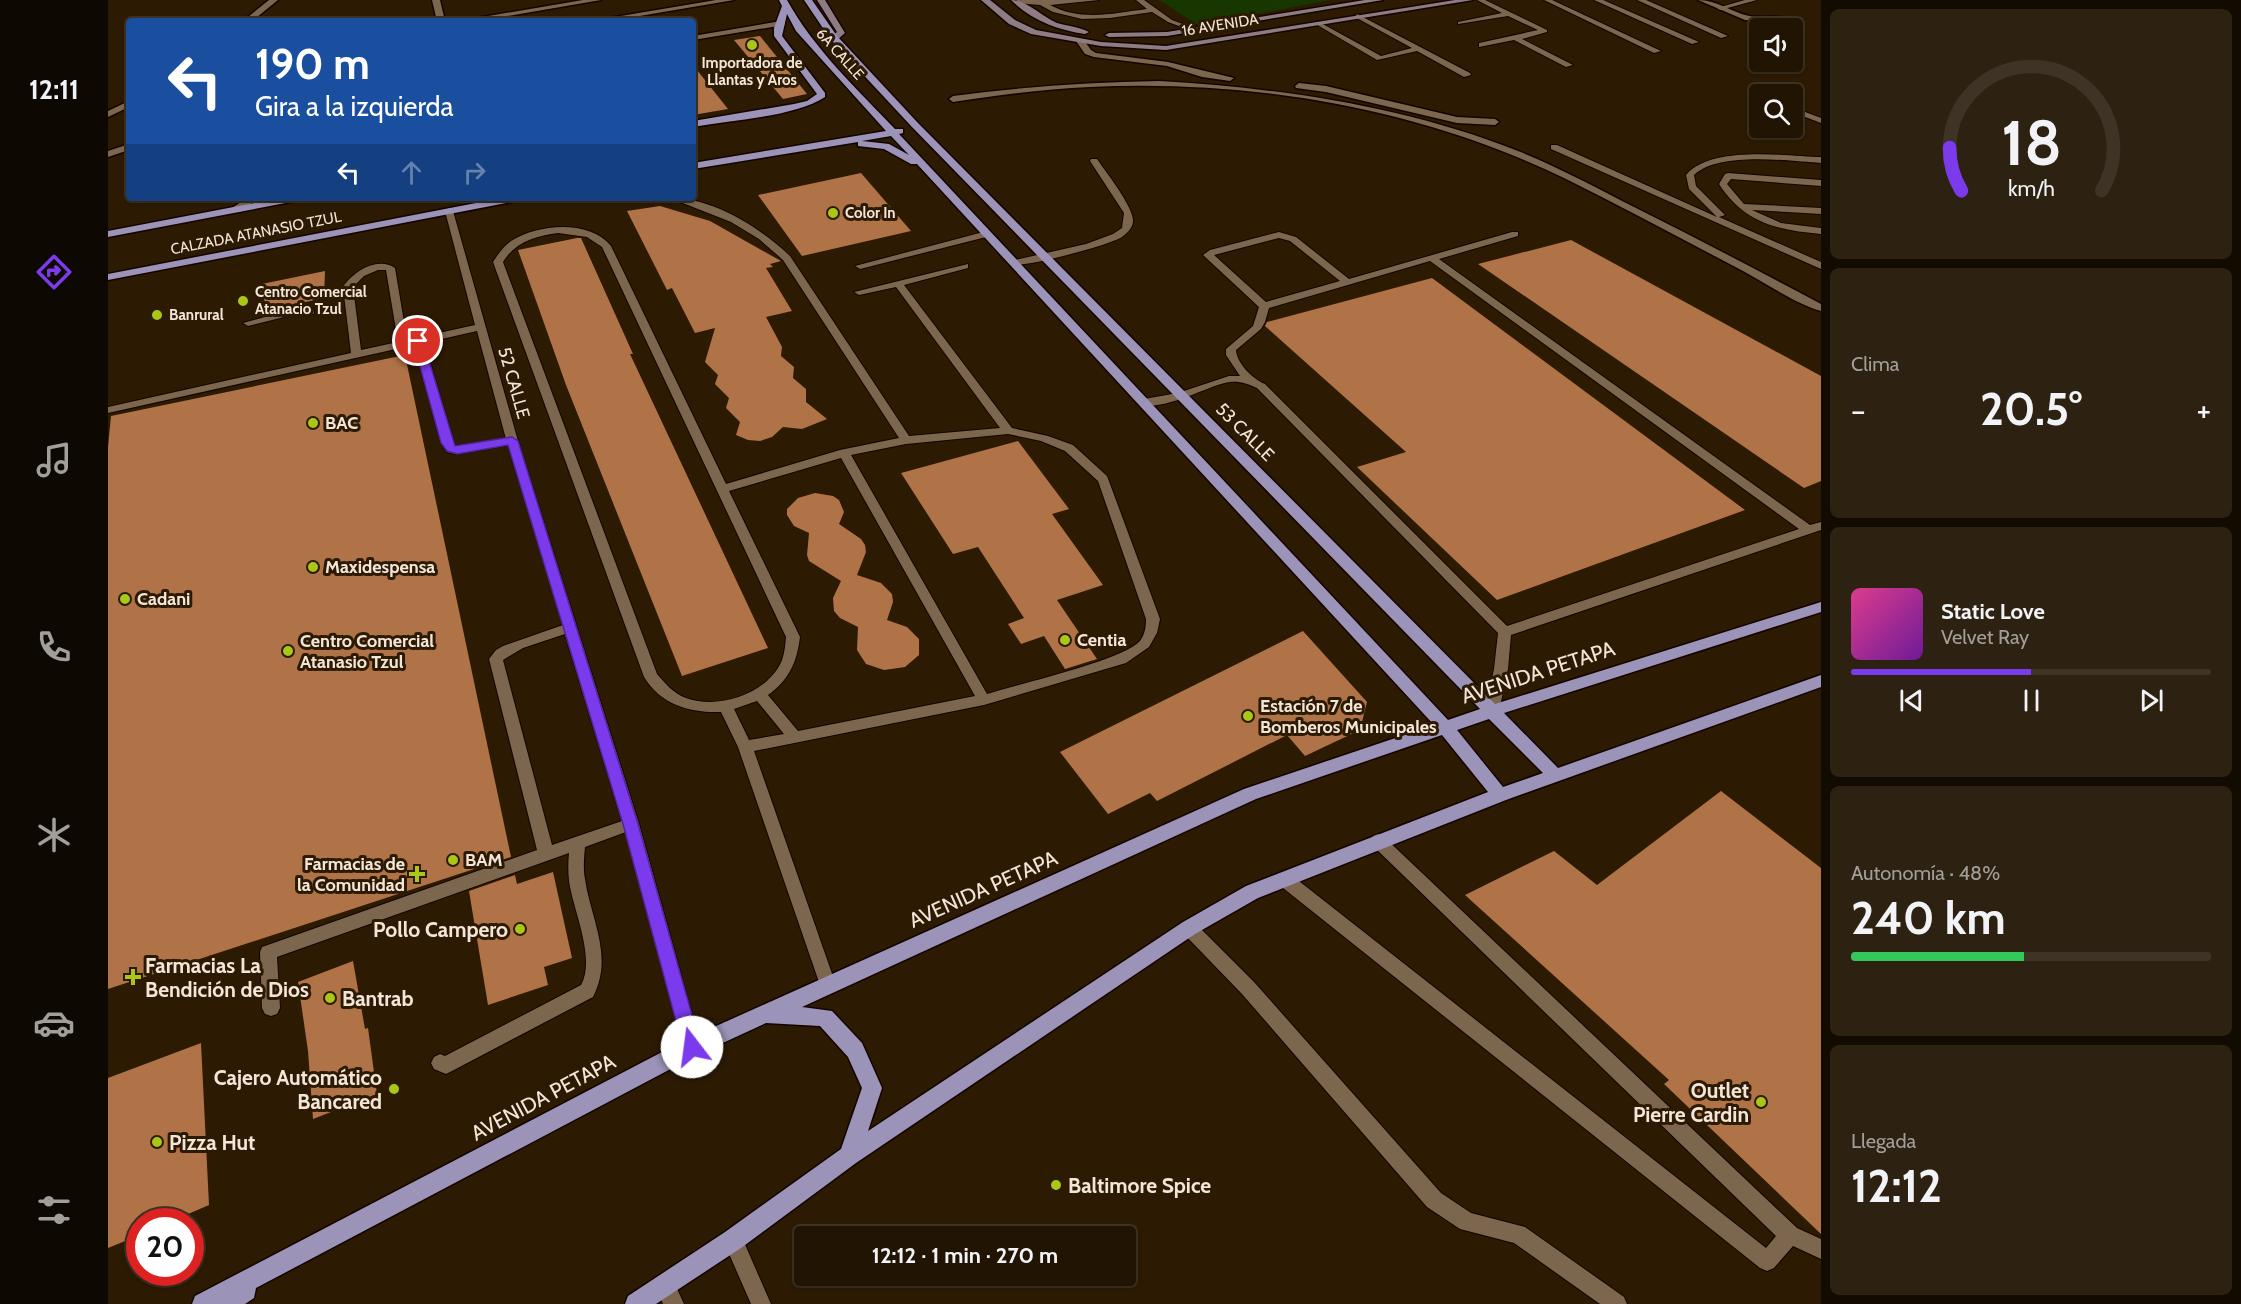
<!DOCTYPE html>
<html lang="es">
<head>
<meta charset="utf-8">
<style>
	:root { --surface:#211402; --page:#2d2111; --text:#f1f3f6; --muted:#a29e99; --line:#3e3324; --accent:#7c3aed }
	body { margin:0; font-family:Cabin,sans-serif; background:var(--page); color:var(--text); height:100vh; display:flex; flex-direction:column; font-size:22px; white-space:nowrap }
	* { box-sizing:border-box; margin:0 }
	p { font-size:20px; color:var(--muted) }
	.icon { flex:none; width:33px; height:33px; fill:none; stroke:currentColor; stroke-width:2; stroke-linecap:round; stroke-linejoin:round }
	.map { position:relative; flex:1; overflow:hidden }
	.drawer { display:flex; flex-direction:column; gap:9px; padding:9px; background:#120b01; width:420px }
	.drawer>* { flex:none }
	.top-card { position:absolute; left:18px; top:18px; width:570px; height:183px; border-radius:6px; box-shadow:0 2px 4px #0004,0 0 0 2px var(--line); background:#1a4fa0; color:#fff; overflow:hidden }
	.fabs { position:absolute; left:1641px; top:18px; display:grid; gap:12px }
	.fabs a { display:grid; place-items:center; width:54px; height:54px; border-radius:6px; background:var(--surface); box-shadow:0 2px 4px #0004,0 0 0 2px var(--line); font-size:30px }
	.speed { position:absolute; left:18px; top:1208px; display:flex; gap:12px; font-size:30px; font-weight:700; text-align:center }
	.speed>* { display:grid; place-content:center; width:78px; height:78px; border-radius:50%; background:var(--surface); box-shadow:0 2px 4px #0004,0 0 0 2px var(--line); line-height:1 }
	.speed .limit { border:9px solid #d22; background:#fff; color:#111 }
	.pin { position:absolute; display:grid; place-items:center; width:51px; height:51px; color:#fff; margin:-26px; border:3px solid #fff; border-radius:50%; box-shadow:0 2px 6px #0007 }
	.me { position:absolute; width:66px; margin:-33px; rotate:345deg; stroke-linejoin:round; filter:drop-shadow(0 0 4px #0008) }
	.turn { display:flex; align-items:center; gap:21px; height:126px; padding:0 30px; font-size:27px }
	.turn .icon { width:78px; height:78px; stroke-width:2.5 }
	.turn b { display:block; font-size:42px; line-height:51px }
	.lanes { display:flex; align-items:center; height:57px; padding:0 30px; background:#0003; justify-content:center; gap:30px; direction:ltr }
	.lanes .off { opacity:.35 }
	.big { font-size:45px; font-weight:700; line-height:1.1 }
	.drawer .card { flex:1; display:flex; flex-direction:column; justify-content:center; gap:9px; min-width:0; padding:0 21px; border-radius:9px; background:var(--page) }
	.drawer .dial { align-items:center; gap:0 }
	.dial svg { height:156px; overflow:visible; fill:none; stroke:var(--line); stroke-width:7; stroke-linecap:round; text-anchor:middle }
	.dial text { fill:var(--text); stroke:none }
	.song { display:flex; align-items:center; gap:18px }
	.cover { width:72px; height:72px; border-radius:9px; background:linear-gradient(135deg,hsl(330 70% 55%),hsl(280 70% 35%)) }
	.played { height:6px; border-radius:3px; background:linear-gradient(90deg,var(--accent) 50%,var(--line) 50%) }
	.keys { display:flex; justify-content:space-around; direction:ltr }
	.heat { display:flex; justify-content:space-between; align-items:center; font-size:33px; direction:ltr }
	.charge { height:9px; border-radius:4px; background:linear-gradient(90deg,#34c759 48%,var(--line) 0) }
	.trip { position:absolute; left:686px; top:1226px; width:342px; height:60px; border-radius:6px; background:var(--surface); box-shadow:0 2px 4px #0004,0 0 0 2px var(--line); font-weight:700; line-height:60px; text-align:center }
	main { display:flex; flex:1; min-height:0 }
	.dock { display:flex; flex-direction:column; width:108px; justify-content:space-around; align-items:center; background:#0d0801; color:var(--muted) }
	.dock .icon { width:42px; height:42px }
	.dock .active { color:var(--accent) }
	.dock b { font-size:27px; color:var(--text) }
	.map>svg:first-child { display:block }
	.green { fill:#183700 }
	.building { fill:#b07347 }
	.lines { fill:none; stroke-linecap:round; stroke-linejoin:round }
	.service-casing { stroke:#140400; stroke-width:2 }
	.minor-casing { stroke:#140400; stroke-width:3 }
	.secondary-casing { stroke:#140400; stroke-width:3 }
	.primary-casing { stroke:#140400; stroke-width:3 }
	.service { fill:#7d664e; fill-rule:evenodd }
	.minor { fill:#7d664e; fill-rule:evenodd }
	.secondary { fill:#8d7c83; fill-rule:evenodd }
	.primary { fill:#9c93b8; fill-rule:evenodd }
	.route { fill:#7c3aed; stroke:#51269a; stroke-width:1.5 }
	.poi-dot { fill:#aac718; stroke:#2c1a03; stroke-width:2 }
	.labels { text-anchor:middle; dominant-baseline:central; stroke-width:6; stroke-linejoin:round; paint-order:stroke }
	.far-street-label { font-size:15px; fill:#f3e6d8; stroke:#2c1a03 }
	.far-poi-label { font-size:15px; font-weight:bold; fill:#f3e6d8; stroke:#2c1a03; text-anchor:start }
	.street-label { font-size:18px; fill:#f3e6d8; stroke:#2c1a03 }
	.poi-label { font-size:18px; font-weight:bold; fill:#f3e6d8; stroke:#2c1a03; text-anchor:start }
	.near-street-label { font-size:21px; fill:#f3e6d8; stroke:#2c1a03 }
	.near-poi-label { font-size:21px; font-weight:bold; fill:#f3e6d8; stroke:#2c1a03; text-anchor:start }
</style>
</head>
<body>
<main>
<nav class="dock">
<b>12:11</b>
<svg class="icon active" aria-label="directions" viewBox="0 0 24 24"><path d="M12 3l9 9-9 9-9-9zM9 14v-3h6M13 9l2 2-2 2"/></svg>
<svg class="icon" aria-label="music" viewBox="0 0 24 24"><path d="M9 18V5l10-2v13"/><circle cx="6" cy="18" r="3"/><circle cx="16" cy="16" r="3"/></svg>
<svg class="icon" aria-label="phone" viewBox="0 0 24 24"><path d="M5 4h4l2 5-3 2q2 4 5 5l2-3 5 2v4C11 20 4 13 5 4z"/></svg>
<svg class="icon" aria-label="climate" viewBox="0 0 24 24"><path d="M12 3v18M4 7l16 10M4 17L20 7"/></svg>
<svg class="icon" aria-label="car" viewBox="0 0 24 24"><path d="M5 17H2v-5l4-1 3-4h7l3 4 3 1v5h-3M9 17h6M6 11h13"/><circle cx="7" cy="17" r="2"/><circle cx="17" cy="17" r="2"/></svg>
<svg class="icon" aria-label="filters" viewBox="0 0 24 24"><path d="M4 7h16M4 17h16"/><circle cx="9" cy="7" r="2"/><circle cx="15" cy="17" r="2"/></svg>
</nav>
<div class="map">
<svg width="1713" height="1304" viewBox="0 0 1713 1304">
	<rect width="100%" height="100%" fill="#2c1a03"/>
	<!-- green -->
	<path class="green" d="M1051,0H1223L1090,25Z"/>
	<!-- building -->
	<g class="building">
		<path d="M652,36L699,94L675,99L626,40Z"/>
		<path d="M585,65L620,109L585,115Z"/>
		<path d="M753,173L803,231L694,256L650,195Z"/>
		<path d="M552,206L602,221L673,261L662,264L665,267L658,268L684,311L658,317L674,347L673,356L686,367L685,378L698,389V402L719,419L694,429L675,427L664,437L652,441L640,440L628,435L632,422L618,408L621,398L607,384L610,375L597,362L607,328L587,333L564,288L559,290L519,211Z"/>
		<path d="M469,238H473L525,354H522L660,648L574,676L458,385L410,250Z"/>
		<path d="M1463,240L1713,376V481L1696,488L1370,264Z"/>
		<path d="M217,271L216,298L161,310L149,285Z"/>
		<path d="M1324,278L1637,510L1389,600L1249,467L1298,452L1157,326L1159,322Z"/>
		<path d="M297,355L403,857L0,989V447L3,416Z"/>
		<path d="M910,441L961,509L944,514L995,585L949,600L989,659L957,669L936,636L913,644L900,624L916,618L870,547L845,554L793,473Z"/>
		<path d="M707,493L725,496L731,500L736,512L731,524L753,539L757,545L758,552L749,575L773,583L784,594L785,602L779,620L799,627L811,639V655L797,667L776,670L758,664L749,650L750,627L732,618L726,611L725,598L733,581L701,561L699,555L701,533L686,526L679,515V509L690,498Z"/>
		<path d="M1195,631L1259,702L1252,730L1197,756L1179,735L1049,801L1042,793L1000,814L952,752Z"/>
		<path d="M1613,791L1713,868V1234L1556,1084L1561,1080L1357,895L1446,851L1489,885Z"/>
		<path d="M445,872L464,958L436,967L440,985L380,1005L361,891L407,875L409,884Z"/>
		<path d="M245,961L257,1029L260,1028L269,1094L205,1119L200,1051L190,982Z"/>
		<path d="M93,1043L101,1205L64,1221H32V1235L0,1248V1078Z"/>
	</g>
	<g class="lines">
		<defs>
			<g id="service">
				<path d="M909,0H991L942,5C973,22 1007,13 1039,9L1028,0H1036L1064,20L1091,30L1087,32L1060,22L1044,12L1002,18L974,19L945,12L932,5L907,3Z"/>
				<path d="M1369,0H1377L1439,30V32L1414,39L1465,65L1458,67L1406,40L1371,47V43L1430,30L1400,16L1350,24V22L1394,13Z"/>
				<path d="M1436,0H1444L1553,51L1546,53Z"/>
				<path d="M1486,0H1495L1591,42L1584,44Z"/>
				<path d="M1529,0H1538L1620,36L1613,38Z"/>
				<path d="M1637,0H1649L1612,10L1609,8Z"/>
				<path d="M1249,14L1362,73L1363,75L1356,77L1309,51L1269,60L1206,23L1211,22L1273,56L1304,48L1247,17Z"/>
				<path d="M1684,107L1713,118V123L1684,112Z"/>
				<path d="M1443,145H1449L1609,217L1581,189L1578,175C1603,145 1677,156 1713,157V163C1680,161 1611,151 1586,175L1588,186L1617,215L1611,217L1713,262V269L1443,149Z"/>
				<path d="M983,159H989C998,172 1027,209 1025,222C1024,229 1019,233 1014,237C999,246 919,267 903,265V261L978,244L1005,234L1014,228L1016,213L982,161Z"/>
				<path d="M1620,173L1713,180V186L1623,179L1619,184L1636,204L1713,208V214L1644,210L1673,223L1713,228V234C1669,230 1636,223 1611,184L1617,174Z"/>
				<path d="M562,198C606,198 651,227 682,256L801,436L892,428L788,287L751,295L746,292L860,264V268L796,285L904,428L940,436L965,445L999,476L1052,619L1049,633L1041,647L1018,663L876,705L646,751L728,985L726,991L720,993L714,991L712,985L630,747L613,712C582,713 553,705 536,677L385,262C390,254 395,247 403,241C430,224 481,219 503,246L618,484L732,450L791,438L675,260L651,239L623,222ZM450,233L479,237L494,247L678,637C677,648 676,659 670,668C652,696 609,709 578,698C566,694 557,683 549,674L395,262C407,242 428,236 450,233ZM900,434L933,441L957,451L990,481L1038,619C1038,627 1037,634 1032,641C1013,661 910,684 879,694L743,455L798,444ZM733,458L867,696L690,731L660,695C681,680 689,662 692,637L621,491ZM649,701L676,734L641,740L626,709Z"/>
				<path d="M341,208L345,211L410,441L531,824L593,1047L590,1053L584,1056L578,1053L575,1047L518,832L477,847C476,858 475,869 477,879C483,920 506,956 485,997L344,1071L338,1074L326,1069L323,1063L326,1057L332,1054L337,1056L473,985C488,958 465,910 461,881C460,871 460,862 461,853L169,957L172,1008L169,1014L163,1016L157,1014L154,1008L152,952L154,947L429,850L381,659L388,650L395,646L455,625L400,445L349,454L339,452L333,443L306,345L0,413V407L243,353L235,287C245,272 269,256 287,268L299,340L367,325L337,211ZM270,270H278L290,342L253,350L245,287L256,276ZM369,331L398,439L347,446L316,343ZM457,634L514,821L444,845L395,660L415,648Z"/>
				<path d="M879,231L882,232V236L752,269L747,266Z"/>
				<path d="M1171,232L1188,237L1241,279L1404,232H1410V236L1331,259L1702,525L1713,522V530L1403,635L1400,669L1391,711L1389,715H1379L1377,711L1386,669L1390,633L1149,388C1140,384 1132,381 1122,382C1102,384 1048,416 1031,402L1036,399L1070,393L1121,376H1132L1118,355V349L1145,326L1151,307L1095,255L1102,250ZM1171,238L1182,241L1232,281L1158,302L1106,255ZM1322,261L1691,529L1399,626L1157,384C1145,379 1129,364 1128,350L1153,329L1157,322L1161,308Z"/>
				<path d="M198,306L206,310V314L196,312L140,326L135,323Z"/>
				<path d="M1270,834L1275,836L1689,1228L1713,1239V1259L1685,1246L1666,1268L1659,1271L1652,1268L1170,884L1168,879L1170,874L1176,872L1182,874L1658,1248L1668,1236L1265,846L1262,841L1265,836Z"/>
				<path d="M1081,921L1087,923L1146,982L1333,1193L1363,1213L1417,1227L1516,1297L1519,1304H1492L1406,1243L1352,1229L1319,1207L1134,994L1075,933L1073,928L1075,923Z"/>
				<path d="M625,1230L632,1233L663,1304H643L615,1240L618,1233Z"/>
				<path d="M557,1275L564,1278L576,1304H555L547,1285L550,1278Z"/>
			</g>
			<g id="minor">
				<path d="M161,0H170L144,21H135Z"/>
				<path d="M324,0H332L337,21H329Z"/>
				<path d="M475,0H493L370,21H351Z"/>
				<path d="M608,0H626L502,21H483Z"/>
				<path d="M1590,0C1609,0 1623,12 1641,16C1657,19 1674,13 1689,22L1685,24L1637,20Z"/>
				<path d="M673,21L677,23L676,25L585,40V36Z"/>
				<path d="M969,39H975L983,50L988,53L1060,62L1126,78L1122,81L1094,77L1059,66L986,57L977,54L968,41Z"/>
				<path d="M1051,81C1173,88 1295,106 1410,151C1450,167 1489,188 1528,208C1590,239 1651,271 1713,304V311C1688,304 1659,284 1635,271C1576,240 1516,208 1456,178C1312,108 1141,79 982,87C936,89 891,95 845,102L841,99L845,96C914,87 982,82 1051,81Z"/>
				<path d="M1191,83L1218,86L1349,117L1387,119L1391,122L1387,125L1349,123L1218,92L1188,88L1187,86Z"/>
				<path d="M21,101V107L0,117V111Z"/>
				<path d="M21,144V150L0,157V151Z"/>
				<path d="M139,198H150L132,212H124V208Z"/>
			</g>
			<g id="secondary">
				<path d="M709,0H717L737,33L729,40L722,38L729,32Z"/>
				<path d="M873,0H882L907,20L928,30L993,42L1058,46L1347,0H1365L1058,50L993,46L923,34L901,24Z"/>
				<path d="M903,0C919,0 934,17 949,23C959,26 972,27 981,32L977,34C950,30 923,20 903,0Z"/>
				<path d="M1257,0H1275L1059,36L1001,37L997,35L1001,33L1059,32Z"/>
			</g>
			<g id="primary">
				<path d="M671,0H679C706,49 749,89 787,129H795V133L791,134L1340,720L1372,709L804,127L723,40L696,0H704L729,36L810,123L1387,704L1713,602V612L1396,713L1450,768L1713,675V687L1398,800L1150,898L1087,934L748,1163L633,1248L548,1304H517L520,1296L617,1232L733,1149L754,1088L740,1057L712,1026L658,1023L591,1054L148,1288L146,1298L137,1304H84L87,1296L577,1040L1136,789L1326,725L809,164H803L776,149L750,146V142L585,169V163L778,131L688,31L679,14L674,36L717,93V97C687,117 622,120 585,127V121L686,104L699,101L709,94L666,36V28L674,6ZM783,136L801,155L781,144L754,141ZM1381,719L1435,773L1395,787L1349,730ZM1334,735L1380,792L1138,886L1075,922L760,1131L774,1088L754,1043L724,1011L694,1007L1148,799Z"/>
				<path d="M173,198H193L188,201L0,237V231Z"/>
				<path d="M394,198H414L409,201L0,280V274Z"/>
			</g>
		</defs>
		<!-- service casing -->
		<use href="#service" class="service-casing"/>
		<!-- minor casing -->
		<use href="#minor" class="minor-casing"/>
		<!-- secondary casing -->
		<use href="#secondary" class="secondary-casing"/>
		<!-- primary casing -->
		<use href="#primary" class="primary-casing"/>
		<!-- service -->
		<use href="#service" class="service"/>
		<!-- minor -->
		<use href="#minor" class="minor"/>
		<!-- secondary -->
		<use href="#secondary" class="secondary"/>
		<!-- primary -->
		<use href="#primary" class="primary"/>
	</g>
	<!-- route -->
	<path class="route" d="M310,338L315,341L347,446L404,437L410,441L530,824L593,1047L590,1053L584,1055L577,1053L575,1047L515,824L400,445L349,454L339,451L333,443L305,341Z"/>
	<!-- markers -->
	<g class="poi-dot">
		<circle cx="644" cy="45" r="6"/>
		<circle cx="725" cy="213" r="6"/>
		<circle cx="135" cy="301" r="6"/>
		<circle cx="49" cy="315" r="6"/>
		<circle cx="205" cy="423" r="6"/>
		<circle cx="205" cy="567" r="6"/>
		<circle cx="17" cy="599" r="6"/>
		<circle cx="957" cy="640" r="6"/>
		<circle cx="180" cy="651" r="6"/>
		<circle cx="1140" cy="716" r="6"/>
		<circle cx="345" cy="860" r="6"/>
		<path d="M306 865h6v6h6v6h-6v6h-6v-6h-6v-6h6z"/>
		<circle cx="412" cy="929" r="6"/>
		<path d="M22 968h6v6h6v6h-6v6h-6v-6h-6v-6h6z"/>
		<circle cx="222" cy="998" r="6"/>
		<circle cx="286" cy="1089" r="6"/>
		<circle cx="1653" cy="1102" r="6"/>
		<circle cx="49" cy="1142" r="6"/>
		<circle cx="948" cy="1185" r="6"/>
	</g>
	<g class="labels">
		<!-- far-street labels -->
		<g class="far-street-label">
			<text transform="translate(1112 25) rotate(-9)">16 AVENIDA</text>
			<text transform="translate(732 54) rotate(48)">6A CALLE</text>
			<text transform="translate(148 233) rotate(-11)">CALZADA ATANASIO TZUL</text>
		</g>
		<!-- far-poi labels -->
		<g class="far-poi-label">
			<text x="644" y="63" text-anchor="middle">Importadora de<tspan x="644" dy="17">Llantas y Aros</tspan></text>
			<text x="737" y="213">Color In</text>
			<text x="147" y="292">Centro Comercial<tspan x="147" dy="17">Atanacio Tzul</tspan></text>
			<text x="61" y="315">Banrural</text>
		</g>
		<!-- street labels -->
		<g class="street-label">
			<text transform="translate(406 383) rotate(74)">52 CALLE</text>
			<text transform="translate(1137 432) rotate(45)">53 CALLE</text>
		</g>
		<!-- poi labels -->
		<g class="poi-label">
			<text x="217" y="423">BAC</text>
			<text x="217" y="567">Maxidespensa</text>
			<text x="29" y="599">Cadani</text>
			<text x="969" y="640">Centia</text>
			<text x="192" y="641">Centro Comercial<tspan x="192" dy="21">Atanasio Tzul</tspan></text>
			<text x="1152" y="706">Estación 7 de<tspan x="1152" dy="21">Bomberos Municipales</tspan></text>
			<text x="357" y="860">BAM</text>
			<text x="297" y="864" text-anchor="end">Farmacias de<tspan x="297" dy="21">la Comunidad</tspan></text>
		</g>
		<!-- near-street labels -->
		<g class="near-street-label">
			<text transform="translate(1430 672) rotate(-18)">AVENIDA PETAPA</text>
			<text transform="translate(875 889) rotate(-24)">AVENIDA PETAPA</text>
			<text transform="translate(435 1097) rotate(-28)">AVENIDA PETAPA</text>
		</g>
		<!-- near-poi labels -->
		<g class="near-poi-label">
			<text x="400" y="929" text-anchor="end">Pollo Campero</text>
			<text x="37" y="965">Farmacias La<tspan x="37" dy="24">Bendición de Dios</tspan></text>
			<text x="234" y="998">Bantrab</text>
			<text x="274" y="1077" text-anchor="end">Cajero Automático<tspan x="274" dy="24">Bancared</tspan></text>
			<text x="1641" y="1090" text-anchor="end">Outlet<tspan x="1641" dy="24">Pierre Cardin</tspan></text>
			<text x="61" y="1142">Pizza Hut</text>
			<text x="960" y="1185">Baltimore Spice</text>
		</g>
	</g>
</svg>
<div class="fabs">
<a><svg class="icon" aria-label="sound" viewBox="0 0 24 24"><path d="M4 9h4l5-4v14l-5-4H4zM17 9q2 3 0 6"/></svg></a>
<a><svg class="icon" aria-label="search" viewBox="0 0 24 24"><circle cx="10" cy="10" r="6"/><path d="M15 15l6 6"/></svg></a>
</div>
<div class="speed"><div class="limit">20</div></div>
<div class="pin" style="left:310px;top:341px;background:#d93025"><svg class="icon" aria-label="arrive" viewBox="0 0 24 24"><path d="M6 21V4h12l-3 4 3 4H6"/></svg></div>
<svg class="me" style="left:584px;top:1047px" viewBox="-20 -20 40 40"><circle r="19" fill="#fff"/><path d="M0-13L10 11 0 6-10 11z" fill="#7c3aed"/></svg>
<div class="trip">12:12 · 1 min · 270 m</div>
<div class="top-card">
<div class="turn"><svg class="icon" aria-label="left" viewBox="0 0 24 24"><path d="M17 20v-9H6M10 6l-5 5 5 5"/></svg><div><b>190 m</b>Gira a la izquierda</div></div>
<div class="lanes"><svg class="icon" aria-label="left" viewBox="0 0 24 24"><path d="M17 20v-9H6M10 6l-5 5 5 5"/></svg><svg class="icon off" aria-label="ahead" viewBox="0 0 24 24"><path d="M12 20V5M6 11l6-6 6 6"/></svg><svg class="icon off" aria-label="right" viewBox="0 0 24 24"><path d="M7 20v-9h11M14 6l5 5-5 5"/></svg></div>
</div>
</div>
<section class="drawer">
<div class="card dial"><svg viewBox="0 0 100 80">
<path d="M14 69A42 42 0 1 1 86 69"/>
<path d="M14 69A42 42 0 0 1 8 47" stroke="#7c3aed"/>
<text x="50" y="56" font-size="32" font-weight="700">18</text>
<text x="50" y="72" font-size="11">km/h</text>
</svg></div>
<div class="card"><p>Clima</p>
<div class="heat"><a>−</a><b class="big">20.5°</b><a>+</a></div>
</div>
<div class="card">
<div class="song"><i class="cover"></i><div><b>Static Love</b><p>Velvet Ray</p></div></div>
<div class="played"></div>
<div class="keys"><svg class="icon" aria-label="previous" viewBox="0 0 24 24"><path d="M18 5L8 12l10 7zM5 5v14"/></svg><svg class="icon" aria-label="pause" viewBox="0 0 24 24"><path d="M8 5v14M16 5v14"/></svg><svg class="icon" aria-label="next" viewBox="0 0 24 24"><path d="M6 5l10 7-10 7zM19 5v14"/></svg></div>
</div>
<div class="card"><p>Autonomía · 48%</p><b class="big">240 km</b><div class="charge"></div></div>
<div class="card"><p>Llegada</p><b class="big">12:12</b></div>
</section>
</main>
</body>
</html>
